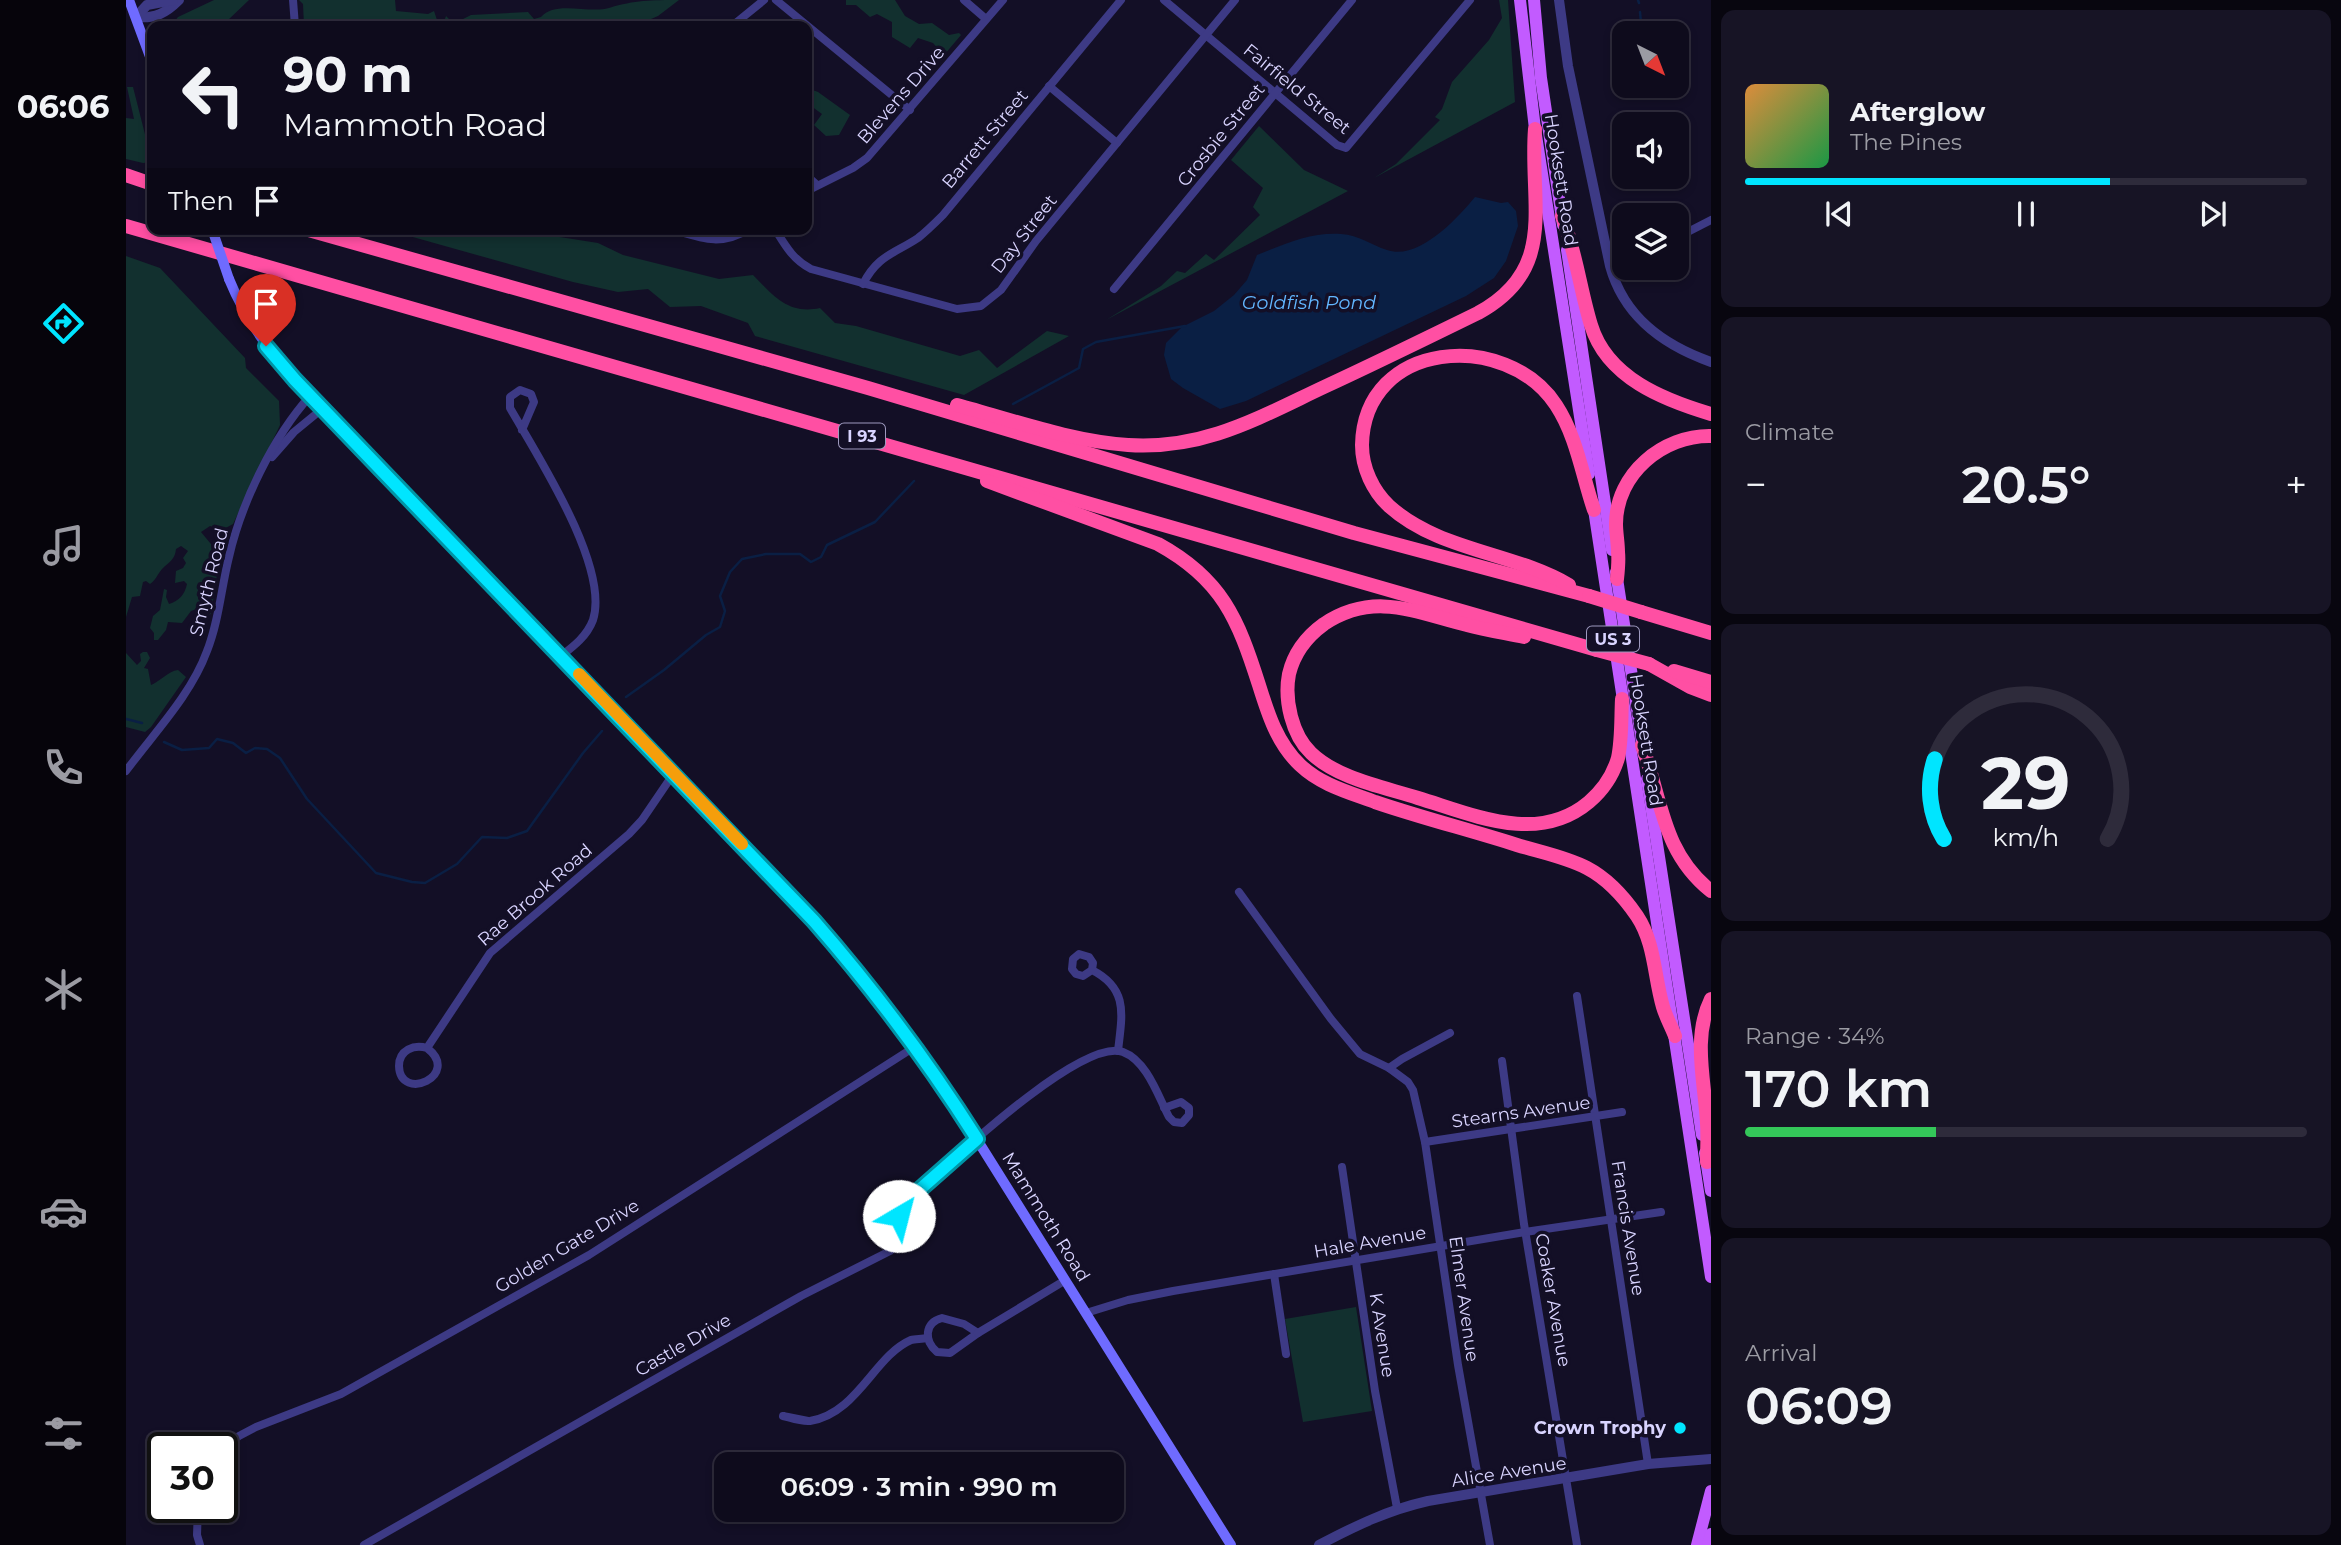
<!DOCTYPE html>
<html lang="en">
<head>
<meta charset="utf-8">
<style>
	:root { --surface:#0e0b1c; --page:#171425; --text:#f1f3f6; --muted:#9b9ba3; --line:#2e2b3b; --accent:#00e5ff }
	body { margin:0; font-family:Montserrat,sans-serif; background:var(--page); color:var(--text); height:100vh; display:flex; flex-direction:column; font-size:26px; white-space:nowrap }
	* { box-sizing:border-box; margin:0 }
	p { font-size:23px; color:var(--muted) }
	.icon { flex:none; width:38px; height:38px; fill:none; stroke:currentColor; stroke-width:2; stroke-linecap:round; stroke-linejoin:round }
	.map { position:relative; flex:1; overflow:hidden }
	.panel { display:flex; flex-direction:column; gap:10px; padding:10px; background:#08060f; width:630px }
	.panel>* { flex:none }
	.guide { position:absolute; left:21px; top:21px; width:665px; height:214px; border-radius:14px; box-shadow:0 4px 10px #0003,0 0 0 2px var(--line); background:#0e0b1c; color:var(--text); overflow:hidden }
	.needle { width:46px; rotate:138deg }
	.controls { position:absolute; left:1486px; top:21px; display:grid; gap:14px }
	.controls a { display:grid; place-items:center; width:77px; height:77px; border-radius:14px; background:var(--surface); box-shadow:0 4px 10px #0003,0 0 0 2px var(--line); font-size:35px }
	.speed { position:absolute; left:21px; top:1432px; display:flex; gap:14px; font-size:35px; font-weight:700; text-align:center }
	.speed>* { display:grid; place-content:center; width:91px; height:91px; border-radius:50%; background:var(--surface); box-shadow:0 4px 10px #0003,0 0 0 2px var(--line); line-height:1 }
	.speed .limit { border:4px solid #111; border-radius:10px; background:#fff; color:#111 }
	.pin { position:absolute; display:grid; place-items:center; width:60px; height:60px; color:#fff; margin:-72px -30px; border-radius:50% 50% 50% 0; rotate:-45deg; box-shadow:0 0 7px #0007 }
	.pin .icon { rotate:45deg }
	.me { position:absolute; width:77px; margin:-38px; rotate:37deg; stroke-linejoin:round; filter:drop-shadow(0 0 5px #0008) }
	.turn { display:flex; align-items:center; gap:24px; height:147px; padding:0 21px; font-size:32px }
	.turn .icon { width:91px; height:91px; stroke-width:2.5 }
	.turn b { display:block; font-size:49px; line-height:60px }
	.then { display:flex; align-items:center; height:66px; padding:0 21px; background:#0003; gap:14px; font-size:26px }
	.big { font-size:52px; font-weight:600; line-height:1.1 }
	.panel .widget { flex:1; display:flex; flex-direction:column; justify-content:center; gap:10px; min-width:0; padding:0 24px; border-radius:14px; background:var(--page) }
	.panel .dial { align-items:center; gap:0 }
	.dial svg { height:182px; overflow:visible; fill:none; stroke:var(--line); stroke-width:7; stroke-linecap:round; text-anchor:middle }
	.dial text { fill:var(--text); stroke:none }
	.song { display:flex; align-items:center; gap:21px }
	.cover { width:84px; height:84px; border-radius:10px; background:linear-gradient(135deg,hsl(30 70% 55%),hsl(140 70% 35%)) }
	.played { height:7px; border-radius:4px; background:linear-gradient(90deg,var(--accent) 65%,var(--line) 65%) }
	.keys { display:flex; justify-content:space-around; direction:ltr }
	.heat { display:flex; justify-content:space-between; align-items:center; font-size:38px; direction:ltr }
	.charge { height:10px; border-radius:5px; background:linear-gradient(90deg,#34c759 34%,var(--line) 0) }
	.trip { position:absolute; left:588px; top:1452px; width:410px; height:70px; border-radius:14px; background:var(--surface); box-shadow:0 4px 10px #0003,0 0 0 2px var(--line); font-weight:600; line-height:70px; text-align:center }
	main { display:flex; flex:1; min-height:0 }
	.tabs { display:flex; flex-direction:column; width:126px; justify-content:space-around; align-items:center; background:#06040b; color:var(--muted) }
	.tabs .icon { width:49px; height:49px }
	.tabs .selected { color:var(--accent) }
	.tabs b { font-size:32px; color:var(--text) }
	.map>svg:first-child { display:block }
	.green { fill:#12302f }
	.water { fill:#0a1f44 }
	.lines { fill:none; stroke-linecap:round; stroke-linejoin:round }
	.stream { stroke:#0a1f44; stroke-width:2.5 }
	.minor { stroke:#3d3a85; stroke-width:8 }
	.tertiary { stroke:#3d3a85; stroke-width:10 }
	.secondary { stroke:#6f6bff; stroke-width:10 }
	.primary { stroke:#c25bff; stroke-width:12 }
	.motorway { stroke:#ff4fa3; stroke-width:14 }
	.secondary-bridge { stroke:#6f6bff; stroke-width:10 }
	.motorway-bridge { stroke:#ff4fa3; stroke-width:14 }
	.route-casing { stroke:#0095a6; stroke-width:18 }
	.route { stroke:#00e5ff; stroke-width:12 }
	.slow { stroke:#f59e0b; stroke-width:12 }
	.poi-dot { fill:#00e5ff; stroke:#130f26; stroke-width:2.5 }
	.labels { text-anchor:middle; dominant-baseline:central; stroke-width:7; stroke-linejoin:round; paint-order:stroke }
	.shield { fill:#130f26; stroke:#9e99be; stroke-width:2 }
	.shield-label { font-size:16px; font-weight:bold; fill:#d9d4ff }
	.street-label { font-size:18px; fill:#d9d4ff; stroke:#130f26 }
	.poi-label { font-size:18px; font-weight:bold; fill:#d9d4ff; stroke:#130f26; text-anchor:end }
	.water-label { font-size:19px; font-style:italic; fill:#62b6ff; stroke:#130f26 }
</style>
</head>
<body>
<main>
<nav class="tabs">
<b>06:06</b>
<svg class="icon selected" aria-label="directions" viewBox="0 0 24 24"><path d="M12 3l9 9-9 9-9-9zM9 14v-3h6M13 9l2 2-2 2"/></svg>
<svg class="icon" aria-label="music" viewBox="0 0 24 24"><path d="M9 18V5l10-2v13"/><circle cx="6" cy="18" r="3"/><circle cx="16" cy="16" r="3"/></svg>
<svg class="icon" aria-label="phone" viewBox="0 0 24 24"><path d="M5 4h4l2 5-3 2q2 4 5 5l2-3 5 2v4C11 20 4 13 5 4z"/></svg>
<svg class="icon" aria-label="climate" viewBox="0 0 24 24"><path d="M12 3v18M4 7l16 10M4 17L20 7"/></svg>
<svg class="icon" aria-label="car" viewBox="0 0 24 24"><path d="M5 17H2v-5l4-1 3-4h7l3 4 3 1v5h-3M9 17h6M6 11h13"/><circle cx="7" cy="17" r="2"/><circle cx="17" cy="17" r="2"/></svg>
<svg class="icon" aria-label="filters" viewBox="0 0 24 24"><path d="M4 7h16M4 17h16"/><circle cx="9" cy="7" r="2"/><circle cx="15" cy="17" r="2"/></svg>
</nav>
<div class="map">
<svg width="1585" height="1545" viewBox="0 0 1585 1545">
	<rect width="100%" height="100%" fill="#130f26"/>
	<!-- green -->
	<g class="green">
		<path d="M88,0H123L102,20L105,26H45L52,17Z"/>
		<path d="M173,0H269L270,11L302,14L308,11L311,20L318,22L320,16L326,22L327,19L333,21L345,15L402,12L408,19L415,17C429,0 463,14 483,8C509,0 525,0 553,0L532,16L509,26H178L177,4Z"/>
		<path d="M720,0H769L779,16L793,24L806,23L823,35L833,33L835,35L818,55L807,43L792,38L784,48L766,37V22L751,14L744,17L730,5H720Z"/>
		<path d="M1373,0H1382L1389,102L1248,178L1270,164L1314,120L1309,117L1316,109L1326,82L1363,40L1376,18Z"/>
		<path d="M1,87H7L26,162L17,163L0,159V118L8,119Z"/>
		<path d="M681,88L692,92L724,115L713,135L700,136L688,125L696,114L681,103Z"/>
		<path d="M1133,126L1178,170L1222,191L980,320L1035,286L1051,271L1059,273L1080,254L1088,260L1134,215L1127,207L1137,188L1105,160Z"/>
		<path d="M248,229H408L421,235L472,243L497,255L593,279L627,275C647,295 662,315 694,308L709,323L730,326L834,356L853,350L871,368L921,331L943,336L838,395L629,336L622,323L575,306L544,307L522,289L492,292L447,282L269,232H257Z"/>
		<path d="M0,256L34,268L119,358L120,368L153,401L154,425L107,524L96,530L84,526L75,532L94,555L85,614L79,616L73,608L65,611L56,623L42,622L40,630L32,640H28V633L24,628L27,616L34,610L38,589L41,590L40,597L43,604C53,601 59,594 61,584L58,581L49,583L50,571L57,568L60,563L57,558L62,551L55,546L50,549C49,560 43,562 36,569C31,575 30,580 24,584L20,581L17,582L14,596L6,597L0,617Z"/>
		<path d="M17,652H21L24,658L18,668L22,669L25,685C35,681 42,671 52,670L60,677L25,727L19,732L0,727V653L11,665L15,661L14,654Z"/>
		<path d="M1230,1307L1246,1411L1177,1422L1159,1319Z"/>
	</g>
	<!-- water -->
	<path class="water" d="M1349,197L1375,203L1382,202L1390,211L1392,226L1380,261L1368,278L1340,296L1120,401L1094,409L1057,388L1045,379L1038,355L1040,343L1056,327L1088,311L1108,295L1121,280L1131,255C1159,244 1185,232 1215,234C1233,235 1245,245 1261,250C1292,261 1331,219 1349,197Z"/>
	<g class="lines">
		<!-- stream -->
		<g class="stream">
			<path d="M1512,0L1513,3"/>
			<path d="M1514,12L1516,33"/>
			<path d="M1524,86V90"/>
			<path d="M887,404L953,368L957,349L970,342L1059,326"/>
			<path d="M500,697L538,670L580,635L594,627L599,611L594,596L604,572L616,559L640,554H674L685,562L695,557L701,545L749,522L788,481"/>
			<path d="M0,719L16,723"/>
			<path d="M38,742L56,750L83,748L91,739L107,743L120,753L129,748L141,749L154,758L181,799L250,873L286,882L299,883L331,864L356,837L381,838L401,831L457,753L476,731"/>
		</g>
		<!-- minor -->
		<g class="minor">
			<path d="M167,0L169,26"/>
			<path d="M650,0L784,110"/>
			<path d="M838,0L860,19"/>
			<path d="M1038,0L1211,145L1220,148L1344,0"/>
			<path d="M606,26L638,0"/>
			<path d="M923,86L991,143"/>
			<path d="M681,176L691,185"/>
			<path d="M681,191L727,168L741,158L877,0"/>
			<path d="M545,229C575,238 594,247 623,229"/>
			<path d="M649,229C659,245 667,260 685,269L831,309L855,306L875,290L910,241L1109,0"/>
			<path d="M1550,238L1585,220"/>
			<path d="M1484,266L1498,261"/>
			<path d="M737,284C752,255 768,254 792,238C801,231 809,223 817,215L995,0"/>
			<path d="M988,289L1226,0"/>
			<path d="M396,430L408,402L405,394L394,390L384,397V408C411,455 484,567 467,620C461,636 448,646 435,656"/>
			<path d="M146,457L168,432L196,409"/>
			<path d="M0,771C28,733 65,695 81,651C93,621 95,589 103,557C115,504 147,437 184,396"/>
			<path d="M1113,892L1205,1019L1234,1054L1263,1068L1282,1082L1287,1090L1299,1142L1332,1365L1364,1545"/>
			<path d="M966,970L957,976L950,974L946,969L947,959L953,954L963,957L967,963L966,970C1003,989 996,1015 992,1051"/>
			<path d="M1451,996L1522,1464"/>
			<path d="M301,1048C288,1044 273,1050 273,1066C274,1103 336,1075 301,1048L364,953L503,834L516,820L548,773"/>
			<path d="M1376,1061L1398,1224L1451,1545"/>
			<path d="M1263,1068L1276,1059L1324,1033"/>
			<path d="M1299,1142L1496,1112"/>
			<path d="M1216,1167L1249,1391L1271,1508"/>
			<path d="M1148,1274L1160,1354"/>
			<path d="M960,1313L1002,1300L1047,1291L1399,1232L1535,1212"/>
			<path d="M816,1318L838,1324L852,1333L824,1353L811,1352C798,1341 798,1323 816,1318Z"/>
			<path d="M852,1333L938,1281"/>
			<path d="M682,1421L657,1416C665,1418 676,1422 684,1421C732,1413 748,1356 785,1340C789,1339 796,1339 801,1338"/>
			<path d="M96,1450L113,1436L130,1427L215,1394L463,1255L790,1046"/>
			<path d="M72,1507L71,1535L74,1545"/>
			<path d="M238,1545L675,1296L764,1251C778,1240 776,1232 773,1216L783,1199C817,1169 954,1037 997,1052C1021,1061 1032,1096 1043,1117L1048,1122L1056,1123L1063,1115V1108L1055,1102L1038,1108"/>
		</g>
		<!-- tertiary -->
		<g class="tertiary">
			<path d="M1433,0L1442,66L1484,266C1498,317 1537,345 1585,362"/>
			<path d="M10,17C29,19 40,13 53,0"/>
			<path d="M10,17L21,5L47,0"/>
			<path d="M1193,1545C1229,1526 1262,1510 1302,1501L1522,1464L1585,1459"/>
		</g>
		<!-- secondary -->
		<g class="secondary">
			<path d="M3,0L26,62"/>
			<path d="M103,279C119,318 141,349 169,380L688,921L745,987L790,1046L825,1098L1105,1545"/>
		</g>
		<!-- primary -->
		<g class="primary">
			<path d="M1394,0L1409,129L1463,474"/>
			<path d="M1408,0L1415,78L1437,225"/>
			<path d="M1441,250L1486,550"/>
			<path d="M1467,503L1585,1277"/>
			<path d="M1490,572L1518,755"/>
			<path d="M1521,779L1576,1135"/>
			<path d="M1579,1153L1585,1191"/>
			<path d="M1571,1545L1585,1491"/>
			<path d="M1582,1545L1585,1534"/>
		</g>
		<!-- motorway -->
		<g class="motorway">
			<path d="M0,175L26,184"/>
			<path d="M1436,216C1450,252 1454,289 1465,325C1481,378 1538,400 1585,414"/>
			<path d="M0,226L1471,650"/>
			<path d="M179,229L742,388L1228,533L1463,596"/>
			<path d="M831,405C887,420 944,441 1002,445C1078,450 1132,418 1198,387C1250,363 1301,338 1352,313C1433,269 1403,204 1409,129"/>
			<path d="M861,481L1032,544C1096,579 1112,619 1133,685C1142,714 1151,743 1174,765C1195,785 1222,792 1249,802C1296,818 1344,830 1391,845C1414,852 1440,857 1461,868C1482,879 1498,897 1511,916C1529,943 1528,976 1537,1007C1540,1017 1545,1026 1549,1036"/>
			<path d="M1491,579C1492,570 1493,561 1492,552C1492,543 1490,533 1490,524C1490,474 1537,435 1585,436"/>
			<path d="M1443,585C1387,552 1313,551 1263,506C1247,491 1236,468 1236,445C1238,340 1380,329 1430,405C1451,437 1456,475 1468,510"/>
			<path d="M1515,612L1585,633"/>
			<path d="M1398,637C1379,633 1359,630 1341,625C1289,612 1248,591 1198,624C1180,637 1168,653 1163,674C1158,700 1166,735 1185,753C1212,779 1258,787 1292,798C1348,815 1412,845 1463,802C1477,790 1487,775 1492,758C1496,739 1495,719 1496,699"/>
			<path d="M1523,664L1564,687L1585,695"/>
			<path d="M1548,671L1585,682"/>
			<path d="M1516,745C1536,800 1536,852 1585,891"/>
			<path d="M1581,1162C1581,1149 1582,1136 1581,1123C1579,1082 1566,1038 1585,999"/>
		</g>
		<!-- secondary-bridge -->
		<path class="secondary-bridge" d="M86,229L103,279"/>
		<!-- motorway-bridge -->
		<g class="motorway-bridge">
			<path d="M1463,596L1515,612"/>
			<path d="M1471,650L1523,664"/>
		</g>
	</g>
	<g class="lines">
		<defs>
			<path id="route" d="M140,346L169,380L688,921C750,992 801,1060 851,1139L783,1199L773,1216"/>
		</defs>
		<!-- route casing -->
		<use href="#route" class="route-casing"/>
		<!-- route -->
		<use href="#route" class="route"/>
		<!-- slow -->
		<path class="slow" d="M453,674L616,844"/>
	</g>
	<!-- markers -->
	<circle class="poi-dot" cx="1554" cy="1428" r="7"/>
	<g class="labels">
		<!-- shield labels -->
		<g class="shield">
			<rect x="713" y="423.5" width="46" height="25" rx="5"/>
			<rect x="1461" y="626.5" width="52" height="25" rx="5"/>
		</g>
		<g class="shield-label">
			<text x="736" y="436">I 93</text>
			<text x="1487" y="639">US 3</text>
		</g>
		<!-- street labels -->
		<g class="street-label">
			<text transform="translate(1171 89) rotate(39)">Fairfield Street</text>
			<text transform="translate(775 95) rotate(-49)">Blevens Drive</text>
			<text transform="translate(1095 135) rotate(-51)">Crosbie Street</text>
			<text transform="translate(859 139) rotate(-50)">Barrett Street</text>
			<text transform="translate(1435 180) rotate(81)">Hooksett Road</text>
			<text transform="translate(898 234) rotate(-52)">Day Street</text>
			<text transform="translate(83 582) rotate(-76)">Smyth Road</text>
			<text transform="translate(1520 740) rotate(81)">Hooksett Road</text>
			<text transform="translate(409 895) rotate(-41)">Rae Brook Road</text>
			<text transform="translate(1395 1112) rotate(-8)">Stearns Avenue</text>
			<text transform="translate(920 1217) rotate(58)">Mammoth Road</text>
			<text transform="translate(1502 1228) rotate(81)">Francis Avenue</text>
			<text transform="translate(1244 1242) rotate(-10)">Hale Avenue</text>
			<text transform="translate(441 1246) rotate(-31)">Golden Gate Drive</text>
			<text transform="translate(1338 1299) rotate(82)">Elmer Avenue</text>
			<text transform="translate(1427 1300) rotate(80)">Coaker Avenue</text>
			<text transform="translate(1256 1335) rotate(81)">K Avenue</text>
			<text transform="translate(557 1345) rotate(-30)">Castle Drive</text>
			<text transform="translate(1383 1472) rotate(-9)">Alice Avenue</text>
		</g>
		<!-- poi labels -->
		<g class="poi-label">
			<text x="1540" y="1428">Crown Trophy</text>
		</g>
		<!-- water labels -->
		<g class="water-label">
			<text x="1183" y="302">Goldfish Pond</text>
		</g>
	</g>
</svg>
<div class="controls">
<a><svg class="needle" viewBox="-14 -14 28 28"><path d="M0-13l5 13h-10z" fill="#e53935"/><path d="M0 13l5-13h-10z" fill="#9b9ba3"/></svg></a>
<a><svg class="icon" aria-label="sound" viewBox="0 0 24 24"><path d="M4 9h4l5-4v14l-5-4H4zM17 9q2 3 0 6"/></svg></a>
<a><svg class="icon" aria-label="layers" viewBox="0 0 24 24"><path d="M12 4l9 5-9 5-9-5zM3 14l9 5 9-5"/></svg></a>
</div>
<div class="speed"><div class="limit">30</div></div>
<div class="pin" style="left:140px;top:346px;background:#d93025"><svg class="icon" aria-label="arrive" viewBox="0 0 24 24"><path d="M6 21V4h12l-3 4 3 4H6"/></svg></div>
<svg class="me" style="left:773px;top:1216px" viewBox="-20 -20 40 40"><circle r="19" fill="#fff"/><path d="M0-13L10 11 0 6-10 11z" fill="#00e5ff"/></svg>
<div class="trip">06:09 · 3 min · 990 m</div>
<div class="guide">
<div class="turn"><svg class="icon" aria-label="left" viewBox="0 0 24 24"><path d="M17 20v-9H6M10 6l-5 5 5 5"/></svg><div><b>90 m</b>Mammoth Road</div></div>
<div class="then">Then<svg class="icon" aria-label="arrive" viewBox="0 0 24 24"><path d="M6 21V4h12l-3 4 3 4H6"/></svg></div>
</div>
</div>
<section class="panel">
<div class="widget">
<div class="song"><i class="cover"></i><div><b>Afterglow</b><p>The Pines</p></div></div>
<div class="played"></div>
<div class="keys"><svg class="icon" aria-label="previous" viewBox="0 0 24 24"><path d="M18 5L8 12l10 7zM5 5v14"/></svg><svg class="icon" aria-label="pause" viewBox="0 0 24 24"><path d="M8 5v14M16 5v14"/></svg><svg class="icon" aria-label="next" viewBox="0 0 24 24"><path d="M6 5l10 7-10 7zM19 5v14"/></svg></div>
</div>
<div class="widget"><p>Climate</p>
<div class="heat"><a>−</a><b class="big">20.5°</b><a>+</a></div>
</div>
<div class="widget dial"><svg viewBox="0 0 100 80">
<path d="M14 69A42 42 0 1 1 86 69"/>
<path d="M14 69A42 42 0 0 1 10 34" stroke="#00e5ff"/>
<text x="50" y="56" font-size="32" font-weight="700">29</text>
<text x="50" y="72" font-size="11">km/h</text>
</svg></div>
<div class="widget"><p>Range · 34%</p><b class="big">170 km</b><div class="charge"></div></div>
<div class="widget"><p>Arrival</p><b class="big">06:09</b></div>
</section>
</main>
</body>
</html>
